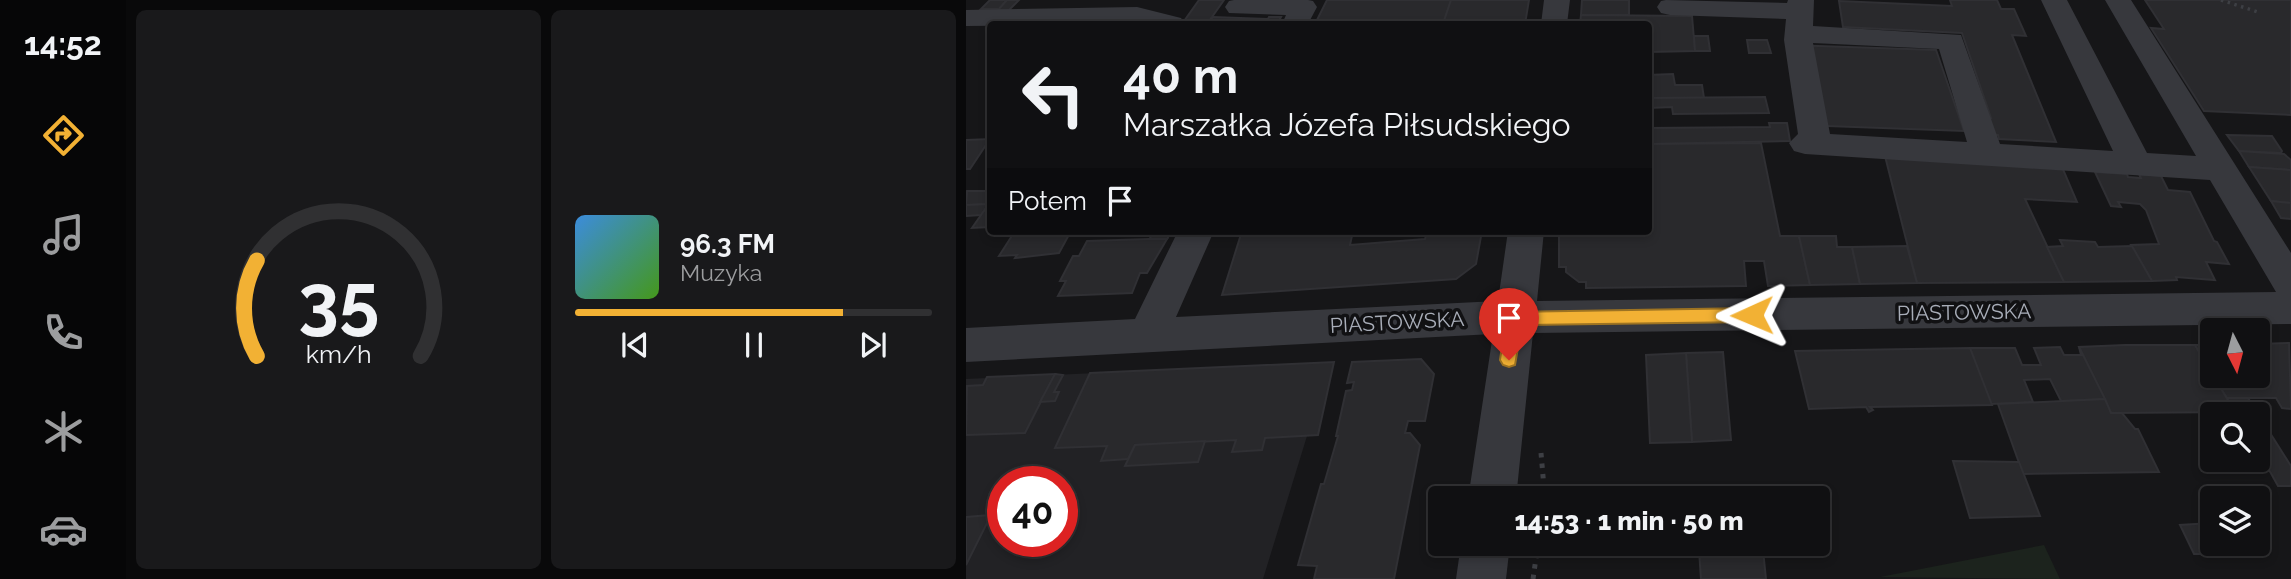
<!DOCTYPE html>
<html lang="pl">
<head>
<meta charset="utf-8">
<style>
	:root { --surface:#101012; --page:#19191b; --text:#f1f3f6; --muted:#9c9d9f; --line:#303032; --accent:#f2b134 }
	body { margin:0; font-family:Raleway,sans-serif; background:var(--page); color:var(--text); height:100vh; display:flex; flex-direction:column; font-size:26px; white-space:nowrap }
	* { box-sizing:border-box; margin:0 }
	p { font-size:23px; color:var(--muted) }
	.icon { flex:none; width:38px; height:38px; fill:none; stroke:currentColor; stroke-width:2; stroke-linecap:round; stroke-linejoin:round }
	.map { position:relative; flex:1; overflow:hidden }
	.side { display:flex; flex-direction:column; gap:10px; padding:10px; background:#09090a; width:840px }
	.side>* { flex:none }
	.hud { position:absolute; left:21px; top:21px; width:665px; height:214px; border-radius:7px; box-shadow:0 4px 10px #0003,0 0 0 2px var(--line); background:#101012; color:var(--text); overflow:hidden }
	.needle { width:46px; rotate:174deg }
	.fabs { position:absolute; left:1234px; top:318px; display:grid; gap:14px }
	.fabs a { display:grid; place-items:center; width:70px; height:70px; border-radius:7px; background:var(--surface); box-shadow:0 4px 10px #0003,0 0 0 2px var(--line); font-size:35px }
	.speed { position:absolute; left:21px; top:466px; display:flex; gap:14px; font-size:35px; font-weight:700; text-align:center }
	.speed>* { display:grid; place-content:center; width:91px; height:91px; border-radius:50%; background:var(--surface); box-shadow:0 4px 10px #0003,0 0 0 2px var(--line); line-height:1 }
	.speed .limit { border:10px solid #d22; background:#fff; color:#111 }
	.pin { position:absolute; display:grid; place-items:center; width:60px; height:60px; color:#fff; margin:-72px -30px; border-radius:50% 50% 50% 0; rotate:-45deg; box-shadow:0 0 7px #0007 }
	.pin .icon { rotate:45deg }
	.me { position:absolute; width:77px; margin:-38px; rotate:269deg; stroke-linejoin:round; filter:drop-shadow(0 0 5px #0008) }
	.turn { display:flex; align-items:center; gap:24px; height:147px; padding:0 21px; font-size:32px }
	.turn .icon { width:91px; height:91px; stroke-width:2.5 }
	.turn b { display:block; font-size:49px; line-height:60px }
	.then { display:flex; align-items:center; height:66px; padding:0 21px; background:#0003; gap:14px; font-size:26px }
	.side .widget { flex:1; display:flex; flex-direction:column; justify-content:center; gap:10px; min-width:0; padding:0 24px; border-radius:10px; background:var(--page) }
	.side .dial { align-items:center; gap:0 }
	.dial svg { height:182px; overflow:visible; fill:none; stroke:var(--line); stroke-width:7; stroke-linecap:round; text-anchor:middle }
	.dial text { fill:var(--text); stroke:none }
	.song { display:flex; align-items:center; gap:21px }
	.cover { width:84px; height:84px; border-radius:10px; background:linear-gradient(135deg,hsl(210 70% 55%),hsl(100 70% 35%)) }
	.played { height:7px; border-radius:4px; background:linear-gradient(90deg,var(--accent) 75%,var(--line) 75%) }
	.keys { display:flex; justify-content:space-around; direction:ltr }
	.side .tiles { flex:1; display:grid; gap:10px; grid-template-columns:repeat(2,1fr) }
	.trip { position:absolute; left:462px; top:486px; width:402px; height:70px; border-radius:7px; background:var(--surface); box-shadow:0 4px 10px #0003,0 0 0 2px var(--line); font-weight:800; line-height:70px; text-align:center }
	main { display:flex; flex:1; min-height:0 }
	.tabs { display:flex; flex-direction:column; width:126px; justify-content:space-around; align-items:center; background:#060607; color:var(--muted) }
	.tabs .icon { width:49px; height:49px }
	.tabs .current { color:var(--accent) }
	.tabs b { font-size:32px; color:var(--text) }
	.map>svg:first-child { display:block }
	.built { fill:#222225; fill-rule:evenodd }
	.green { fill:#1c231d }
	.building { fill:#29292c; stroke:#303034; stroke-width:2 }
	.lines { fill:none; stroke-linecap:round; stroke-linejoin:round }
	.path-far1 { stroke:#3d3f44; stroke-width:3.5; stroke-dasharray:2.5 4.5; stroke-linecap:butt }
	.path { stroke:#3d3f44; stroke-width:5; stroke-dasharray:4.5 6; stroke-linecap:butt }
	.minor { fill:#37383d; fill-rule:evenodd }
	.route { fill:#f2b134; stroke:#9d7322; stroke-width:2 }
	.labels { text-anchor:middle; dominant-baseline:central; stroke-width:7; stroke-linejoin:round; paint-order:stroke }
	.street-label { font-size:21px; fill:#a8adb8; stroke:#111113 }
</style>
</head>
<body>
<main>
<nav class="tabs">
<b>14:52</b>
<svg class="icon current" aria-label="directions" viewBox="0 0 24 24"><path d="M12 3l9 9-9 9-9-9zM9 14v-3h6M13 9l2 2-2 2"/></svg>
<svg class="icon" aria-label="music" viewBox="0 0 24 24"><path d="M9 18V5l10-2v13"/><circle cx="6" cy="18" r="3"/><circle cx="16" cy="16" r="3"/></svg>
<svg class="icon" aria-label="phone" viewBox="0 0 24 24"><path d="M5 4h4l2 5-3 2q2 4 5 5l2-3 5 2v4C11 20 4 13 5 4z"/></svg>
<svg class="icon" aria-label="climate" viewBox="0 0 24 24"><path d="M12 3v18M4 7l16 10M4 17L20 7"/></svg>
<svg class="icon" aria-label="car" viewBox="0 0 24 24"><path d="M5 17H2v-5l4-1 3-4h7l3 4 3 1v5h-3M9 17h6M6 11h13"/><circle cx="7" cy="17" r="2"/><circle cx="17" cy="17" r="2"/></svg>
</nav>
<section class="side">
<div class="tiles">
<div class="widget dial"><svg viewBox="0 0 100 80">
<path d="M14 69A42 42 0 1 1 86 69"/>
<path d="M14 69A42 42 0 0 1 14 27" stroke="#f2b134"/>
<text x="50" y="56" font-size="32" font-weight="700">35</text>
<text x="50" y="72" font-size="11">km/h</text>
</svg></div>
<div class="widget">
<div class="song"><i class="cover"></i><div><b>96.3 FM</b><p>Muzyka</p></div></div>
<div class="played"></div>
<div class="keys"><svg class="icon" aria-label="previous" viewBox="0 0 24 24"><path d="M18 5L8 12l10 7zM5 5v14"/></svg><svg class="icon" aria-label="pause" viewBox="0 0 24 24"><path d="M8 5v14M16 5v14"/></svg><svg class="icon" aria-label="next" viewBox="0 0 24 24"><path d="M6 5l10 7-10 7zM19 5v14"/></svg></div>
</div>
</div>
</section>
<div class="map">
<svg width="1325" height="579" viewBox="0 0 1325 579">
	<rect width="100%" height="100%" fill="#161618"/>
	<!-- built -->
	<path class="built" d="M368,362L352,435L341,436L297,579H0V379ZM37,481H96V541H37Z"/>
	<!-- green -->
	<path class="green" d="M1078,545L1094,579L914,577Z"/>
	<!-- building -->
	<g class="building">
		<path d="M24,0H41L33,9H15Z"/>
		<path d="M41,0H53L43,10H32Z"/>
		<path d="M233,0H258L241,24H216Z"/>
		<path d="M361,0H485L477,24H349Z"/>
		<path d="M485,0H563L559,24H477Z"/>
		<path d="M616,0H663V15H615Z"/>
		<path d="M984,0H1031L1035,9H1048L1060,36L1046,35L1090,142L1033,139L1032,135H1023L1018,118H1025L996,33L877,27L873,1L986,6Z"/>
		<path d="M1179,0H1325V115L1238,111L1185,28L1198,29Z"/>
		<path d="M615,15L726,16L729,51L682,52V24H614Z"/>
		<path d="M247,17L302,19L303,17H315L311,24H242Z"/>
		<path d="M728,36H742L744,51H729Z"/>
		<path d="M781,40H801L805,53H783Z"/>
		<path d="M823,45L970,50L998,131L834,125Z"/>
		<path d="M707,74L709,85H736L738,98H682V75Z"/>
		<path d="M799,97L803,113L707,114L706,107L683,108V98Z"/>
		<path d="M803,123H821L824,141L682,144V128L804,127Z"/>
		<path d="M1261,135L1306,136L1316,151L1315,153L1273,151Z"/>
		<path d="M24,139L4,169H0V140Z"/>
		<path d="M795,143L814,236H833L844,285L802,286L798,261H778L780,286L620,288V282H613L600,272V267H593V231H682V144Z"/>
		<path d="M1273,151L1318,154L1325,160V170L1283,167Z"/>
		<path d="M919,156L1096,167L1111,202L1059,199L1098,282L951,283Z"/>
		<path d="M1283,167L1325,170V203L1305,201Z"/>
		<path d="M1129,172L1161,174L1162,177L1175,178L1173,174L1195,176L1202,190L1224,192L1248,241L1251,242L1263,264L1240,262L1249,280L1210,277L1211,280L1186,281L1165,245L1193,244L1180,210L1174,204L1152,202L1155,207L1145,206Z"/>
		<path d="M1,191H24V204L0,205Z"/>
		<path d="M1305,201L1325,203V219L1315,218Z"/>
		<path d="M23,204L15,215L0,216V205Z"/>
		<path d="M23,204L24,227L6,228L15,215Z"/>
		<path d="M49,231H105L93,253L49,258L51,255L33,256Z"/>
		<path d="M188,231H206L201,239L183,240Z"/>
		<path d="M276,231H387L384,245L459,239L461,232L447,231H516L510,264L490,279L256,295Z"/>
		<path d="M833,236H870L871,247H886L894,284L844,285Z"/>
		<path d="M183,239H201L181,273H174L166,293L92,296L100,281H94L107,256H113L121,241Z"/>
		<path d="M1094,240L1129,242L1132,247L1166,246L1186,281L1098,282L1081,247L1097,246Z"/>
		<path d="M941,246L951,283L894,284L886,247Z"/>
		<path d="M1323,343L1325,409L1316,408L1310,398H1261L1247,376H1292V344Z"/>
		<path d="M1159,345H1229L1269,412L1145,413L1113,347Z"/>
		<path d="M1229,345H1246V374Z"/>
		<path d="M1094,347L1098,355H1115L1113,347L1139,399L1095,401L1084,379L1058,380L1067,402L1025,404L1004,348H1049L1056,365H1075L1068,348Z"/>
		<path d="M1004,348L1026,405L904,407L907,410L903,412L900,407L843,409L829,351Z"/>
		<path d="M757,352L765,440L726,442L720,353Z"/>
		<path d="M720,353L726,442L684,443L680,355Z"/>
		<path d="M455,359L468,374L459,421H442L439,433H444L454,445L428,579H348L351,566L332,565L355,484H358L372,436H370L380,391L386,390L388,382L381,383L386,362Z"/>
		<path d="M368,362L352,435L299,438L296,450L266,452L270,440L169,445L162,459L135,461L141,446L89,448L124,373Z"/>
		<path d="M89,374L59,433L0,435L1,386L17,385L21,377Z"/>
		<path d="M89,374L97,375L88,392H93L89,401L74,402Z"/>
		<path d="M1261,398H1282L1325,466V486H1312L1292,450V415H1270Z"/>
		<path d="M1139,399L1145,413H1156L1169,429H1172L1193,472L1057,474L1032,404Z"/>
		<path d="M239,441L232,462L159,466L169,445Z"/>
		<path d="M987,461L1053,462L1074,516L1004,518Z"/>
		<path d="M25,515L0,565V517Z"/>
		<path d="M1246,523V544H1288L1290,548L1238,549L1241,554H1228L1214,525Z"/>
		<path d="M733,550H797L800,579H735Z"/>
	</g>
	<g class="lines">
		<!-- path-far1 -->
		<path class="path-far1" d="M1255,0L1292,12"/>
		<!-- path -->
		<g class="path">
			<path d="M575,453L579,499"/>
			<path d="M567,579L572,544"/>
		</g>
		<!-- minor -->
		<g class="minor">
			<path d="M268,0H342L347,1L351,7L342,24H316L320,15L263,13L259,7L263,1Z"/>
			<path d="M578,0H604L601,24H575Z"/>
			<path d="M700,0L821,3L822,0H848L847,26L995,35L1034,144L1147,151L1075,0H1101L1181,153L1230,156L1139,0H1165L1325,253V324L567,333L550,499H502L527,334L0,362V328L169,319L212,231H248L210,317L532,301L542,231H578L571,301L1310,292L1244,180L839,154L828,151L823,143L832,134L818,40L820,19L704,15L695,13L691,7L695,1ZM847,43L973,49L1001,142L864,134Z"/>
			<path d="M171,7L215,18L219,24L0,26V10Z"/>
			<path d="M495,544H544L540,579H490Z"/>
		</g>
	</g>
	<!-- route -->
	<path class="route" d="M786,308L791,310L794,315L791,320L786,322L556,325L549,365L543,367L537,365L534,360L540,318L543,314L548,312Z"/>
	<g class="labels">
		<!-- street labels -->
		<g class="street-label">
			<text transform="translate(998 312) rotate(-1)">PIASTOWSKA</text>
			<text transform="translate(431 322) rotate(-3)">PIASTOWSKA</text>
		</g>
	</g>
</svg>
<div class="fabs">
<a><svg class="needle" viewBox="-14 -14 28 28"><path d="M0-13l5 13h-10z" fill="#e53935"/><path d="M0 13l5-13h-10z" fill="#9c9d9f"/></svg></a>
<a><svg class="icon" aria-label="search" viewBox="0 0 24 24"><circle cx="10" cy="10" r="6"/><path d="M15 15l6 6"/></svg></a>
<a><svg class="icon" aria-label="layers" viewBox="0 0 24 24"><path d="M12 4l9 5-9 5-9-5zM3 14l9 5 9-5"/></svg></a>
</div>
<div class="speed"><div class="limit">40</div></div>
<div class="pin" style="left:543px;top:360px;background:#d93025"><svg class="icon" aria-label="arrive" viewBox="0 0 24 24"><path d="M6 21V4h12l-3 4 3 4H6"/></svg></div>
<svg class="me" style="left:786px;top:315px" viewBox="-20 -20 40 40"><path d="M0-17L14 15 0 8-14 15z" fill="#f2b134" stroke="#fff" stroke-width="4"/></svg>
<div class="trip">14:53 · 1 min · 50 m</div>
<div class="hud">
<div class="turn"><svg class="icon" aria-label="left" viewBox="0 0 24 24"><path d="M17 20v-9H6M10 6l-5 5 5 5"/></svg><div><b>40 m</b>Marszałka Józefa Piłsudskiego</div></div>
<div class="then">Potem<svg class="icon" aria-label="arrive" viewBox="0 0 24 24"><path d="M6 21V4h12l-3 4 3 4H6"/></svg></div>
</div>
</div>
</main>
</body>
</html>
